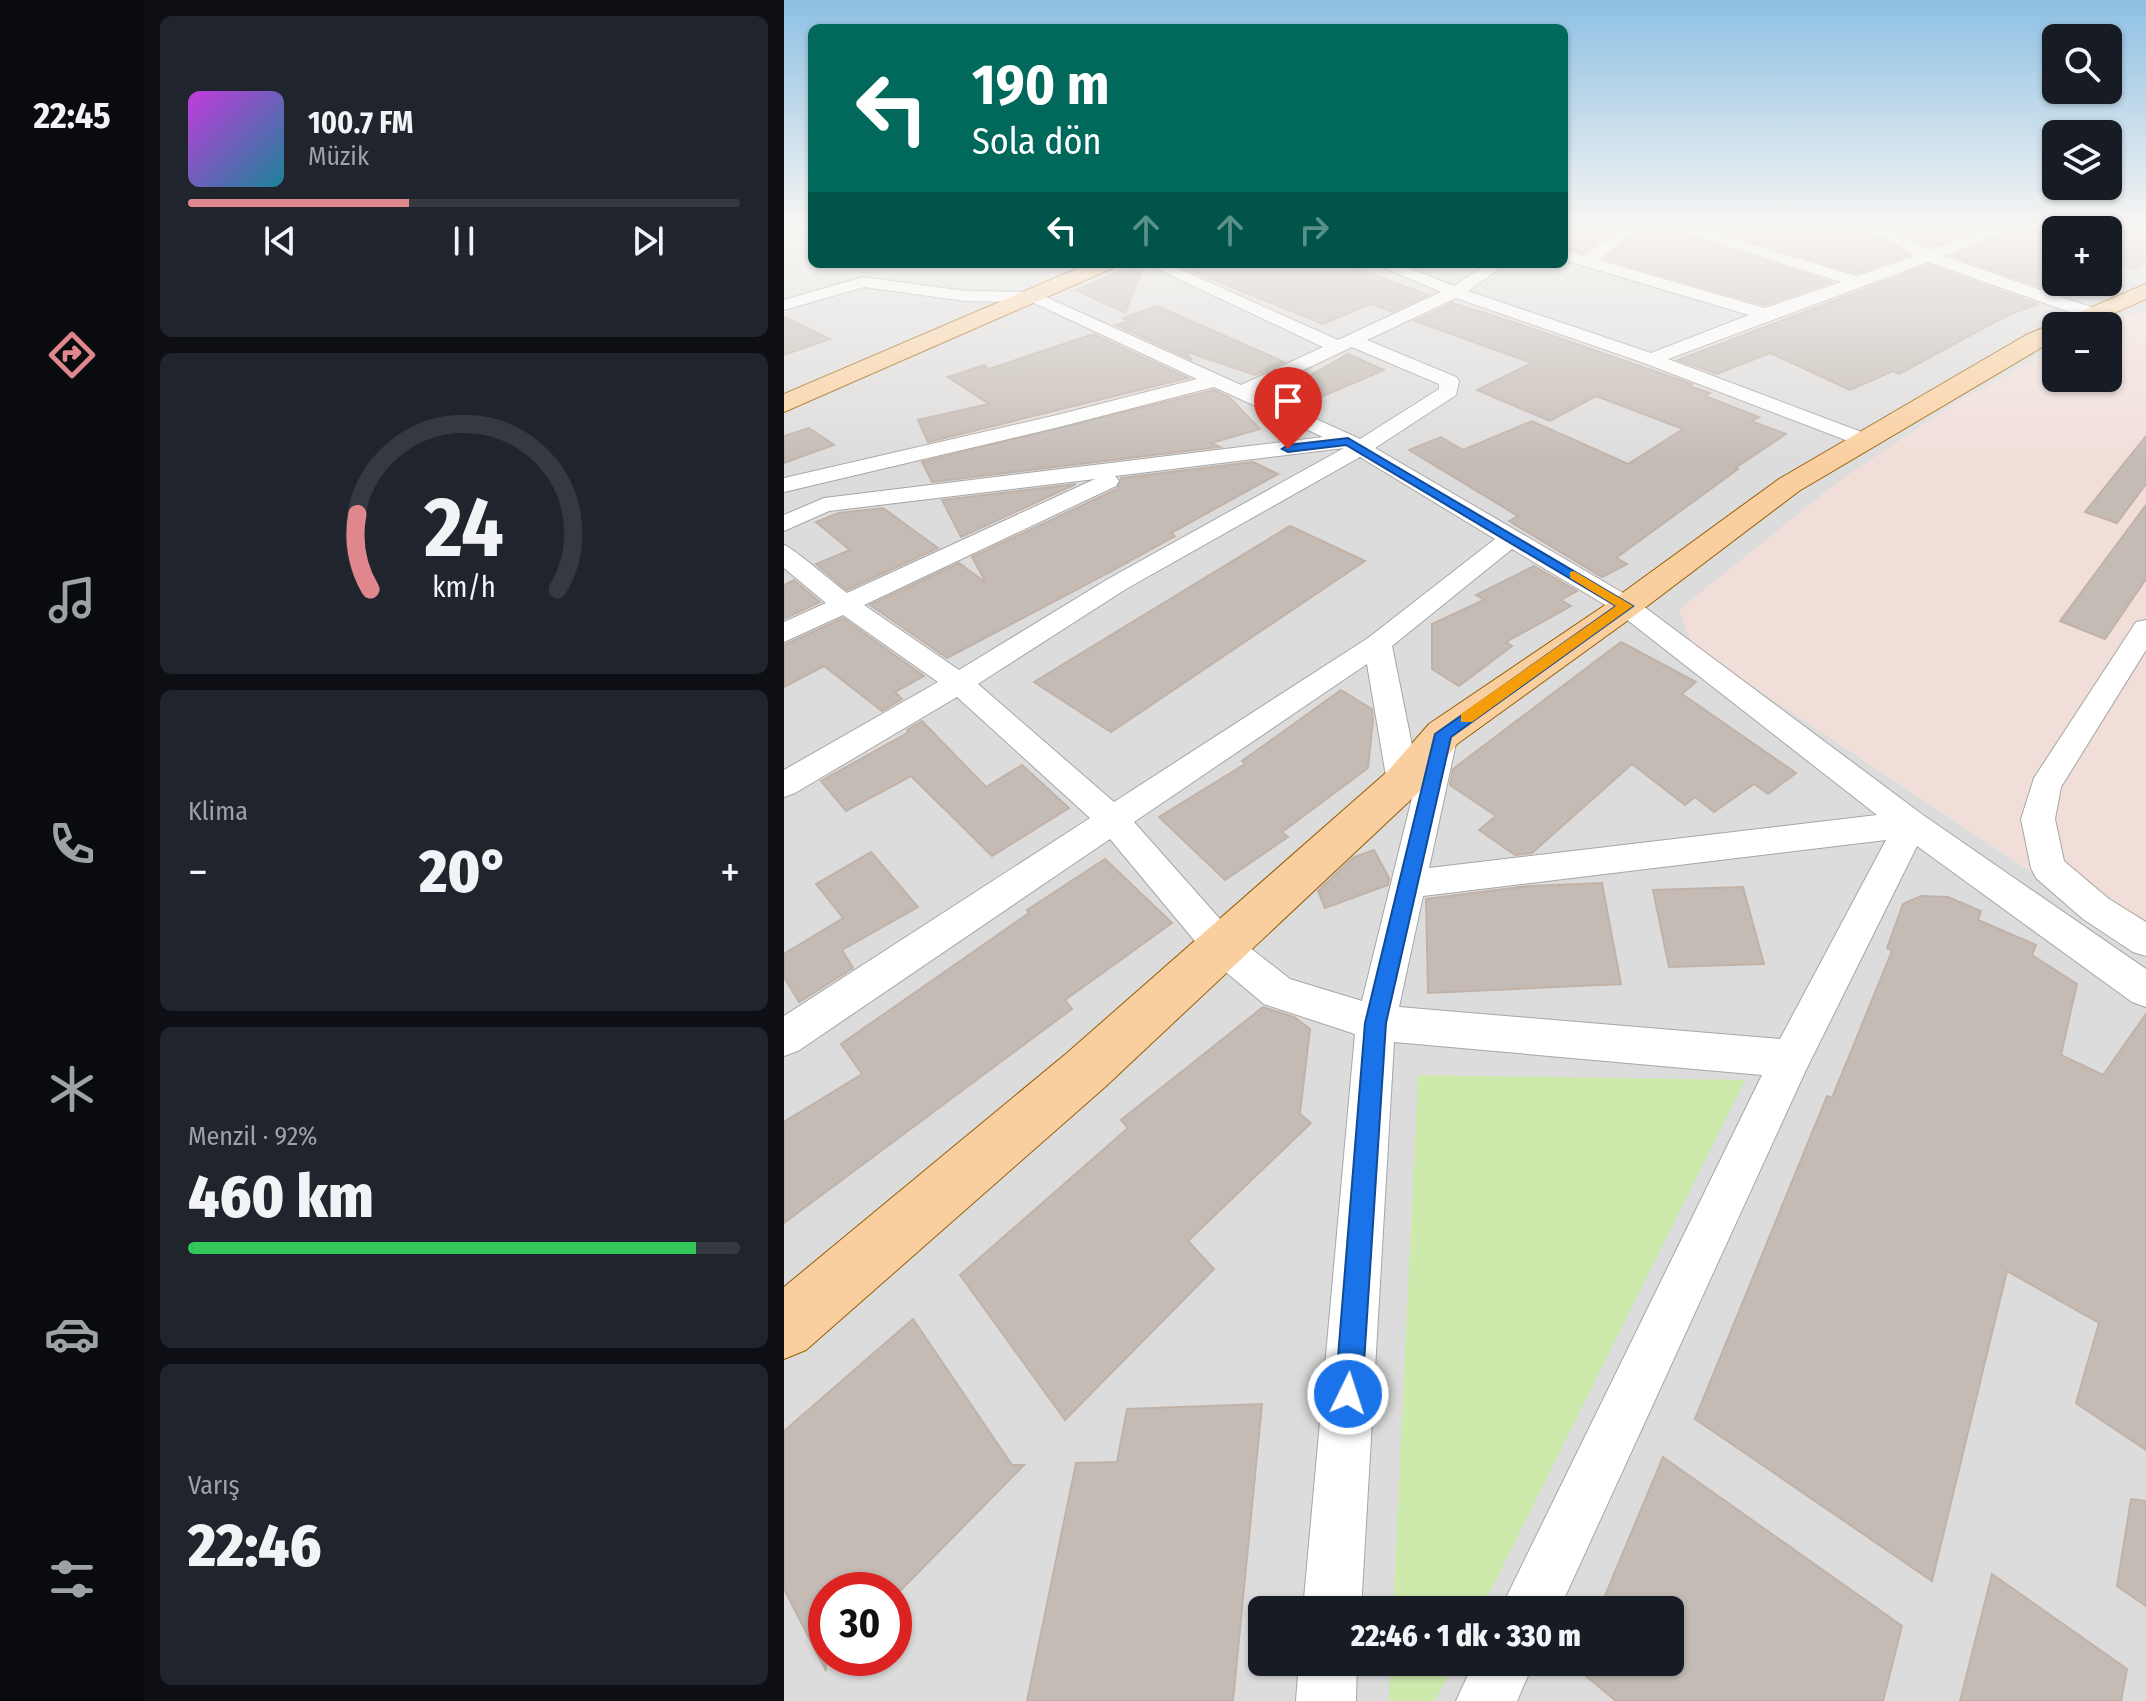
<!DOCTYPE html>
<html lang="tr">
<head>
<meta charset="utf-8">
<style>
	:root { --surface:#171b24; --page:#20242c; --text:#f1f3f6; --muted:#9ea1a6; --line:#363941; --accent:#df878d }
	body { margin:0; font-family:"Fira Sans Condensed",sans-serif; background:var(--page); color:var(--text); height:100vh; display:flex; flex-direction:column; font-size:30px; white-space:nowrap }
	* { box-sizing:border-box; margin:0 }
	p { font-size:26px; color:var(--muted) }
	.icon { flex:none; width:44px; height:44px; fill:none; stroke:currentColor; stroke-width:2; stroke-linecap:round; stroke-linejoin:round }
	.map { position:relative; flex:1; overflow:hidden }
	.panel { display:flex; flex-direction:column; gap:16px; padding:16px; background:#0d0f14; width:640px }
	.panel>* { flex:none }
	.top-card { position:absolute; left:24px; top:24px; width:760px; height:244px; border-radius:12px; box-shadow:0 2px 6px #0004; background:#00695c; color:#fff; overflow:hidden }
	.buttons { position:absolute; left:1258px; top:24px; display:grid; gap:16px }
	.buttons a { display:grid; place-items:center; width:80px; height:80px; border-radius:12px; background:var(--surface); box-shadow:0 2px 6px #0004; font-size:40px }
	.speed { position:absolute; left:24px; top:1572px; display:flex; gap:16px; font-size:40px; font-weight:700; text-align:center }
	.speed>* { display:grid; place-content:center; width:104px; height:104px; border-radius:50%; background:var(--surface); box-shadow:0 2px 6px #0004; line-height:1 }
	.speed .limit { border:12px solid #d22; background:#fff; color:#111 }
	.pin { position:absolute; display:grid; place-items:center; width:68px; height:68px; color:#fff; margin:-82px -34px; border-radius:50% 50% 50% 0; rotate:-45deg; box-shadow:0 0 8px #0007 }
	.pin .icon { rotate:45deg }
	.me { position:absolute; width:88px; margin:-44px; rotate:4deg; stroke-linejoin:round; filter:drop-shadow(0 0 6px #0008) }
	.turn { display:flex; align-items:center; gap:28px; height:168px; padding:0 32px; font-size:36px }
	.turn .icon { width:104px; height:104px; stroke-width:2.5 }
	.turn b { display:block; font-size:56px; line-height:68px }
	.lanes { display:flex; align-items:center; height:76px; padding:0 32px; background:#0003; justify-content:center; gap:40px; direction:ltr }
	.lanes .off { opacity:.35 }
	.big { font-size:60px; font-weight:800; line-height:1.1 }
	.panel .card { flex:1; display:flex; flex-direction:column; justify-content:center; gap:12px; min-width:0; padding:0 28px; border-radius:12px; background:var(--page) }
	.panel .dial { align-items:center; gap:0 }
	.dial svg { height:208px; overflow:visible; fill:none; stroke:var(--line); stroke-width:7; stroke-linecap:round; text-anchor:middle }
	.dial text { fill:var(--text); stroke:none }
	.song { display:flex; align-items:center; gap:24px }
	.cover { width:96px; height:96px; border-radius:12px; background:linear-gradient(135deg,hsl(290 70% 55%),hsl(190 70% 35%)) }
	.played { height:8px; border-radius:4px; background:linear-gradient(90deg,var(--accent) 40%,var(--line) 40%) }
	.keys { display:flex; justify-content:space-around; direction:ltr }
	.heat { display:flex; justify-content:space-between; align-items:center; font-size:44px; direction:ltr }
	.charge { height:12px; border-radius:6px; background:linear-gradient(90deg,#34c759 92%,var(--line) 0) }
	.trip { position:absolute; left:464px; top:1596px; width:436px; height:80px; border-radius:12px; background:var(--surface); box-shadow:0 2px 6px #0004; font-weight:800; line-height:80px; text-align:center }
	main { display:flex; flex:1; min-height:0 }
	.menu { display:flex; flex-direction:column; width:144px; justify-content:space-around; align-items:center; background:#090b0e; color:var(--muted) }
	.menu .icon { width:56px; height:56px }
	.menu .active { color:var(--accent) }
	.menu b { font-size:36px; color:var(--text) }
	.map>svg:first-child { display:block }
	.residential { fill:#dddcdc; fill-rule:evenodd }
	.military { fill:#f1ded9 }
	.grass { fill:#cde9ac }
	.building { fill:#c4bbb5; stroke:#c1b2a8; stroke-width:2 }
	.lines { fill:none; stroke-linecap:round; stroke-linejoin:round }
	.minor-casing { stroke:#a6a6a6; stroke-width:2 }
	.major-casing { stroke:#975f03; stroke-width:2 }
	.minor { fill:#fff; fill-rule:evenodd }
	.major { fill:#facfa0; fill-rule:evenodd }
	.route { fill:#1a73e8; stroke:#114b97; stroke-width:2 }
	.slow { fill:#f59e0b }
</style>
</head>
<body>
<main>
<nav class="menu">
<b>22:45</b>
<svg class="icon active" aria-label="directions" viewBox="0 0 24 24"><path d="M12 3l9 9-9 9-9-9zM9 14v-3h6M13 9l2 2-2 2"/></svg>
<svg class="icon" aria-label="music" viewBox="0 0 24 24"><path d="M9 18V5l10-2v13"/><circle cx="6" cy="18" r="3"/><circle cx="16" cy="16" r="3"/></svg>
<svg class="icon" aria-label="phone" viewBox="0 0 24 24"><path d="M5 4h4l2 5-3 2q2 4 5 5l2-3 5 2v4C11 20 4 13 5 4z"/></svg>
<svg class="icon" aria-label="climate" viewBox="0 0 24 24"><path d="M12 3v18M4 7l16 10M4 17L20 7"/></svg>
<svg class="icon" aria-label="car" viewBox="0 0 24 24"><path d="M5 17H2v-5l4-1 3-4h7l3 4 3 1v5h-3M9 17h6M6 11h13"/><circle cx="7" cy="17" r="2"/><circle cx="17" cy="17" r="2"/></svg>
<svg class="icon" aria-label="filters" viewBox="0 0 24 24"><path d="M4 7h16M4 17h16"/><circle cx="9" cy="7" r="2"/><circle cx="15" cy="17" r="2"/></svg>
</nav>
<section class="panel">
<div class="card">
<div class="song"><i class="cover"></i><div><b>100.7 FM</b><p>Müzik</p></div></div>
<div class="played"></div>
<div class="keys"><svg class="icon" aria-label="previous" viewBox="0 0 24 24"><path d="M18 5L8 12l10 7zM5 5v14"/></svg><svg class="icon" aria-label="pause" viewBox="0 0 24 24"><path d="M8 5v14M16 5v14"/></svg><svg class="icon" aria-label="next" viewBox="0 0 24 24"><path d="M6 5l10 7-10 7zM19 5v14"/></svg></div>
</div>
<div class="card dial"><svg viewBox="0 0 100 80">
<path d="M14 69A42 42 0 1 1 86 69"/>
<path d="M14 69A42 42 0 0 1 9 40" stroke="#df878d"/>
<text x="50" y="56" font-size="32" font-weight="700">24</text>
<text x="50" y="72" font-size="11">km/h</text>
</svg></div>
<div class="card"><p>Klima</p>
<div class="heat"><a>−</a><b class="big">20°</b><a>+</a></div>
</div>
<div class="card"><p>Menzil · 92%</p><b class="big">460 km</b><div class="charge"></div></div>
<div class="card"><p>Varış</p><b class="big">22:46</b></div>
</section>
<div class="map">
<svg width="1362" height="1701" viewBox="0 0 1362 1701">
	<rect width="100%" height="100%" fill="#f0ece5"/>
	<!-- residential -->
	<path class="residential" d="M0,226H28V264H780V226H1362V1701H0ZM1272,230H1324V282H1272ZM1272,326H1324V378H1272ZM42,1590H110V1658H42ZM478,1610H886V1662H478Z"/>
	<!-- military -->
	<path class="military" d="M1362,310V948L909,647L895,610L1056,480L1175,401L1272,350V378H1324V326H1321Z"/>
	<!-- grass -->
	<g class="grass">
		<path d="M634,1075L961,1080L697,1610H609Z"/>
		<path d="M607,1662H671L651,1701H605Z"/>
	</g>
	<!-- building -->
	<g class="building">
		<path d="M780,226H835L799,253L780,247Z"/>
		<path d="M862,226L899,235L1047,282L981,305L821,259Z"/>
		<path d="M925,226H1076L1124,255L1073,273L922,228Z"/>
		<path d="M1105,226H1204L1145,247Z"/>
		<path d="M1239,226H1362V262L1348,269L1328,263L1324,266V230H1272V282H1302L1283,296L1168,256Z"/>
		<path d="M353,264L360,265L341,313L292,290Z"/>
		<path d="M391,264H560L644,295L608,312L587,304L539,324Z"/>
		<path d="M1144,265L1253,304L1222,316L1115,374L1109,371L1066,390L986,353L933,374L894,360Z"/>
		<path d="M668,303L729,322L908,384L905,386L926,393L921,396L975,417L967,421L1002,434L951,468L954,469L832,558L843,564L818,577L725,521L734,516L625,450L657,437L679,450L748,421L844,464L899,429L812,396L766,421L693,390L748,363L631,321Z"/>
		<path d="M373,306L500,362L471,375L400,351L408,360L332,325L346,321L339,318Z"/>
		<path d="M0,317L46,339L0,355Z"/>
		<path d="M309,334L404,378L144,442L134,420L205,404L164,377L200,365L205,369Z"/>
		<path d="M564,354L600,370L514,407L490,396L507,387L498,384L521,373L518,380Z"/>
		<path d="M430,390L445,397L476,429L427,443L436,447L148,482L138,462Z"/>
		<path d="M25,428L50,445L0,463V436Z"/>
		<path d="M1362,436V484L1333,523L1301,512Z"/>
		<path d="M469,462L494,474L387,533L391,536L326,572L163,658L86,605L175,563L202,583L188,557L333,489L337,478Z"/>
		<path d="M292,484L177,537L158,500Z"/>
		<path d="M1362,505V579L1321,639L1276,621Z"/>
		<path d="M99,508L154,548L63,590L32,564L66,550L32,522L55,513Z"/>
		<path d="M506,526L581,561L327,732L250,682Z"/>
		<path d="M750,566L793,591L777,600L787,606L722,642L728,646L675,686L648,669V624L700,600L692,595Z"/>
		<path d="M10,580L36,602L0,619V585Z"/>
		<path d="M59,618L140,676L111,692L118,699L98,711L40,666L0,687V645Z"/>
		<path d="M837,642L912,682L898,694L1012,773L984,794L970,784L930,812L911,797L901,805L848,764L748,853L731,855L695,830L712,816L666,785L669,769Z"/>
		<path d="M557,690L588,709L589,720L584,768L498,832L504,837L441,880L375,817L461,764L458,761Z"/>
		<path d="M138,721L202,787L238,765L285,808L208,856L127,776L62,811L37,781L125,732L123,730Z"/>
		<path d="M590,850L605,878L604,885L541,908L534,891L570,857Z"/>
		<path d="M87,852L134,907L58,950L69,968L15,1002L0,977V954L59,918L32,884Z"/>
		<path d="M321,859L388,923L281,1000L288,1009L0,1223V1122L78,1074L57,1044L245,913L243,910Z"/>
		<path d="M818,883L837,984L644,993L642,899L745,886Z"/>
		<path d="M959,887L980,964L885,967L869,890Z"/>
		<path d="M1137,896L1164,897L1197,911L1194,920L1252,945L1248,955L1293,984L1277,1055L1319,1075L1362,1014V1450L1292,1403L1315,1323L1223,1271L1148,1581L911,1419L1043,1096L1048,1098L1108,951L1103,948L1119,904Z"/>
		<path d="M479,1007L510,1017L526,1029L516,1114L527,1123L404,1241L430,1269L281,1420L176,1275L344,1128L337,1120Z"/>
		<path d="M129,1319L228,1465H240L117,1590H42V1671L0,1589V1431Z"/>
		<path d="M478,1404L449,1701H243L292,1463L333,1462L343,1409Z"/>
		<path d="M879,1457L1118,1626L1099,1701H832L785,1662H886V1610H815Z"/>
		<path d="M1347,1499L1362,1501V1606L1333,1586Z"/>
		<path d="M1208,1574L1343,1669L1337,1701H1176Z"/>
	</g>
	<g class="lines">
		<defs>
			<g id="minor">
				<path d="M840,226H857L815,260L981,308L1057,282L881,226H906L1073,276L1131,256L1079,226H1098L1145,250L1214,226H1236L1159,256L1315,310L1318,314L1309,319L1303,318L1144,262L884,359L1088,436L1091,441L1088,446L1080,447L860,363L672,298L583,340L672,377L675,381L672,395L591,448L851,600L1139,815L1362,969V1007L1348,1002L1133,846L1021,1072L775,1610H716L978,1075L610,1042L577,1610H519L571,1034L480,1004L425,958L326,839L14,1051L0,1056V1016L306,818L173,697L11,793L0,797V770L154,682L59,615L0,642V622L42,603L0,568V545C8,547 51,584 63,593L311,479L45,511L0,531V515L40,498L539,437L430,387L275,427L0,492V478L273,415L413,379L248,302L181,301L80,287L0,310V300L79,277L181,291L251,292L457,385L539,347L363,264H384L554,340L657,292L592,264H614L670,286L703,264H722L684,291L867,353L965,315L780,260V250L800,256ZM568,347L655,384V389L576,439L473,392ZM560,448L324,579L175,670L80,605L332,486L335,481L331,476ZM576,457L711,539L584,638L330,802L194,684L342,589ZM728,549L833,612L1093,815L645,868L674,734L670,727L659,723L648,727L634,775L608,646ZM583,664L603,782L608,790L619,794L630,790L578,1001L506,979L451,936L350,822ZM1102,840L996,1039L615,1007L639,896Z"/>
				<path d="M1362,620V650L1277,787L1271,819L1280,861L1325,899L1362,922V956L1349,952L1299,919L1252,878L1247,868L1237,819L1250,778L1352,622Z"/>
				<path d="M515,1662H573L572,1701H512Z"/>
				<path d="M690,1662H750L733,1701H672Z"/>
			</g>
			<g id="major">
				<path d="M304,264H332L329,268L0,412V394Z"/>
				<path d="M1362,284V299L1301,326H1272V339L1015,491L854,613L673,744L634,793L321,1087L22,1350L0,1359V1287L283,1053L604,771L645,724L830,599L995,479L1242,335Z"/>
			</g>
		</defs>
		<!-- minor casing -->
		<use href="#minor" class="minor-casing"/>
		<!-- major casing -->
		<use href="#major" class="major-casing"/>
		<!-- minor -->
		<use href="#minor" class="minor"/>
		<!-- major -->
		<use href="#major" class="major"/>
	</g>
	<!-- sky -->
	<linearGradient id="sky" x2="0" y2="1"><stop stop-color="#8dc0e3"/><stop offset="0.49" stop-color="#f8f6f3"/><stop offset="1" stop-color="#f8f6f3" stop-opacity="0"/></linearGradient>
	<rect width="1362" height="464" fill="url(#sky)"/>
	<!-- route -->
	<path class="route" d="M564,438L849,606L667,737L602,1023L578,1394L574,1403L564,1407L555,1403L551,1394L581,1023L651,734L832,606L562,445L504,452L498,449L504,445Z"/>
	<!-- slow -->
	<path class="slow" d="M790,571L849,606L688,722H677V714L832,606L786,578V572Z"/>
</svg>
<div class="buttons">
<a><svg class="icon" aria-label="search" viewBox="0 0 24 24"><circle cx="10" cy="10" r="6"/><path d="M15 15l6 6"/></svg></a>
<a><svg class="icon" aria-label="layers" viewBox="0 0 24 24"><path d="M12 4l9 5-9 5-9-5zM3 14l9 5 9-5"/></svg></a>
<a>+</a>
<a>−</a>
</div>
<div class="speed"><div class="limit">30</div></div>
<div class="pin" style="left:504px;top:449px;background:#d93025"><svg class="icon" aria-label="arrive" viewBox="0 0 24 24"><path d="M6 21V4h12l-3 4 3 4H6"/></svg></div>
<svg class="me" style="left:564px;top:1394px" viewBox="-20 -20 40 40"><circle r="17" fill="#1a73e8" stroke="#fff" stroke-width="3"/><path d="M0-11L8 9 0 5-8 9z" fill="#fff"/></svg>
<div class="trip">22:46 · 1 dk · 330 m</div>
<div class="top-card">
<div class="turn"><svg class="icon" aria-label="left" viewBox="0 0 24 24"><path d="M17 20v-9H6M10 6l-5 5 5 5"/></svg><div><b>190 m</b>Sola dön</div></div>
<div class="lanes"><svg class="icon" aria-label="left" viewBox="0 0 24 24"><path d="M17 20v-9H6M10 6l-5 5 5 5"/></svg><svg class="icon off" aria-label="ahead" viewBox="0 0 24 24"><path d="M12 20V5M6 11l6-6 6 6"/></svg><svg class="icon off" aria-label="ahead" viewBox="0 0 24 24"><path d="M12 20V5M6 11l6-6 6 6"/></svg><svg class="icon off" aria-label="right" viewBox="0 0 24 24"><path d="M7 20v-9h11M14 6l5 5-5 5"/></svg></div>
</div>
</div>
</main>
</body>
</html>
